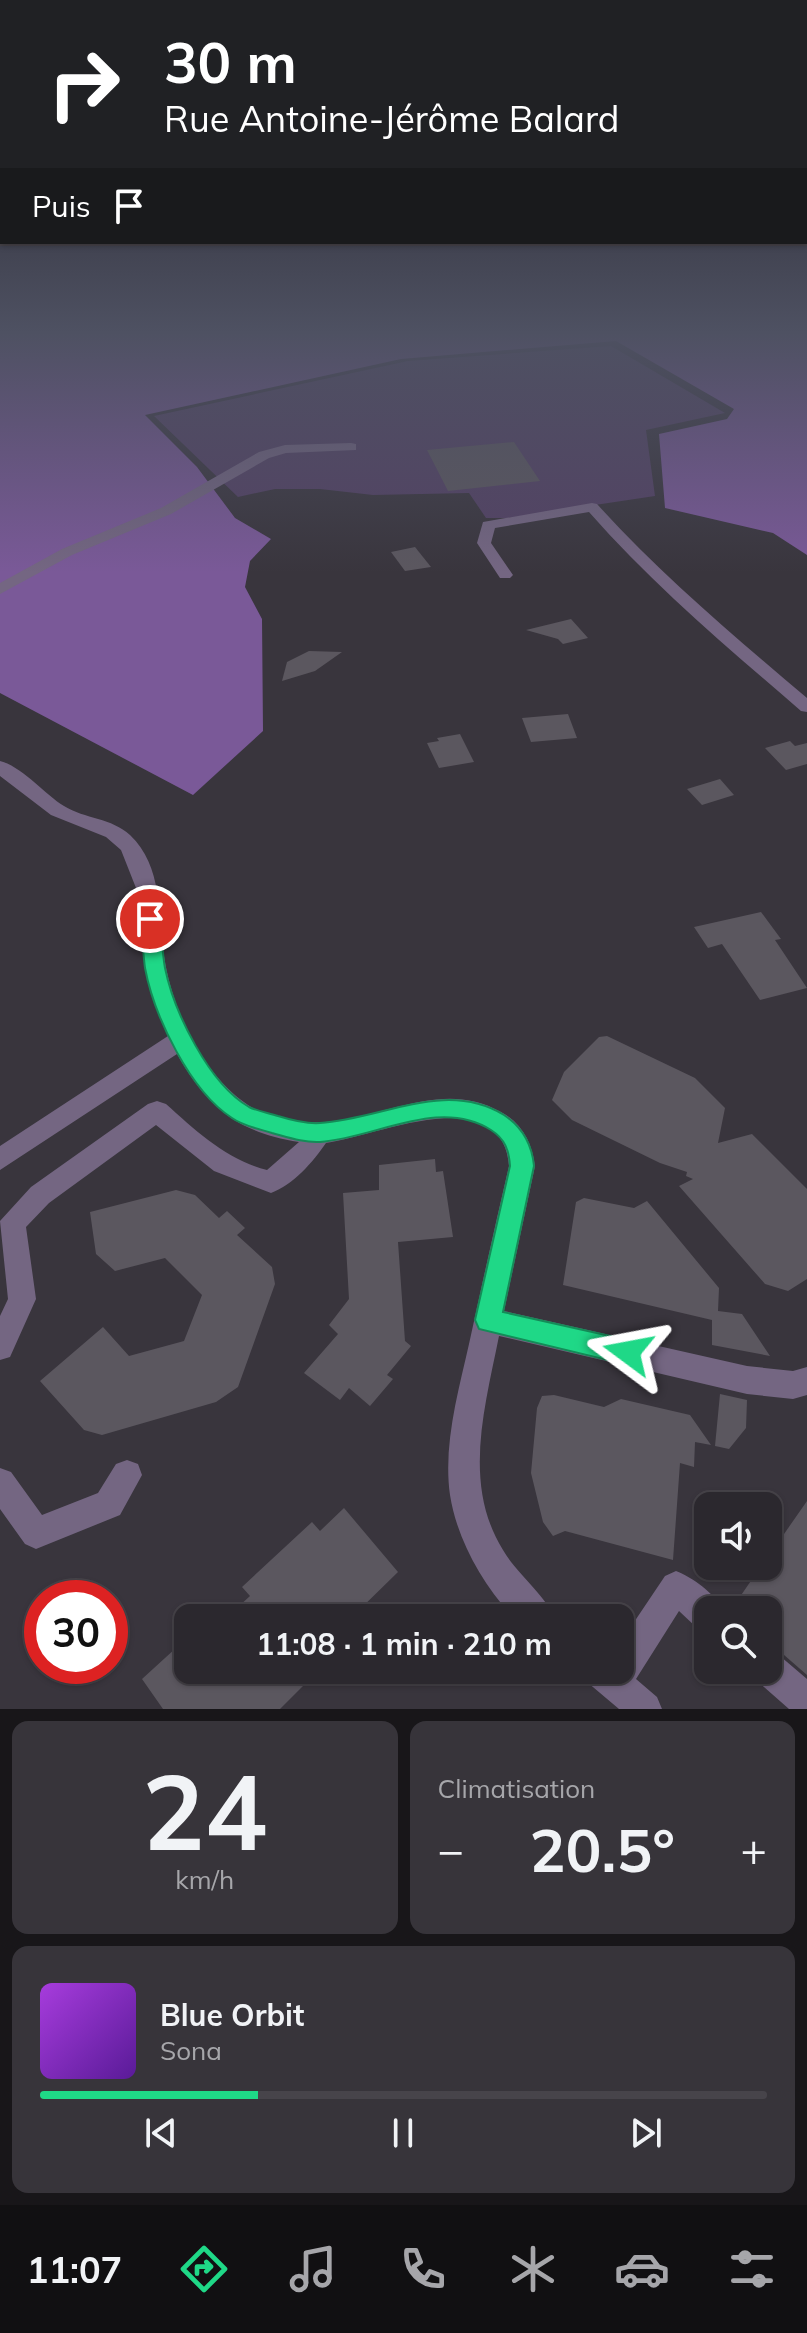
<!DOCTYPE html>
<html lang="fr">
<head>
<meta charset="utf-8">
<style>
	:root { --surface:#2b282e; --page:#37343a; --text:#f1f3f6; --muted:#a6a6aa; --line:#47444a; --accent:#1fd887 }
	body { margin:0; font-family:Mulish,sans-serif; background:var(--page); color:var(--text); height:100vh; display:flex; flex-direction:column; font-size:30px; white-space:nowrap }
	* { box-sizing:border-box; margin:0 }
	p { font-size:26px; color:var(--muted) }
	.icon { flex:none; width:44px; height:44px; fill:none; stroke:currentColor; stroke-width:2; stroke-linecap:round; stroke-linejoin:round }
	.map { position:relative; height:1709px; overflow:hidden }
	.panel { display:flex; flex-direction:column; gap:12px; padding:12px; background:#181619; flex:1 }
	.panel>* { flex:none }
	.banner { position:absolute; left:0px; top:0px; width:808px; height:244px; box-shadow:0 2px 6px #0004,0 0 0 2px var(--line); background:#202124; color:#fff; overflow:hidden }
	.controls { position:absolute; left:694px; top:1492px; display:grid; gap:16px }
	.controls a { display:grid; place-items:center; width:88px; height:88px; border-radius:16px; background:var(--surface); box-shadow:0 2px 6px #0004,0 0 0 2px var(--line); font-size:40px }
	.speed { position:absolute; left:24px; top:1580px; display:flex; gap:16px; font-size:40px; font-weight:700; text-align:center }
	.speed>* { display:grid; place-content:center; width:104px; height:104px; border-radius:50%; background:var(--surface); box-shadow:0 2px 6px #0004,0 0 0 2px var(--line); line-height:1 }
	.speed .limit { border:12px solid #d22; background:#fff; color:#111 }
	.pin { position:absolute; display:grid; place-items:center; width:68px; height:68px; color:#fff; margin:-34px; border:4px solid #fff; border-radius:50%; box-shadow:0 2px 8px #0007 }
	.me { position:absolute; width:88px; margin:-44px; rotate:283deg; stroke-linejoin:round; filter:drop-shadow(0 0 6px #0008) }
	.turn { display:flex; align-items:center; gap:28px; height:168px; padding:0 32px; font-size:36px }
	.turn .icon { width:104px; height:104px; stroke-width:2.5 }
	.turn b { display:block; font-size:56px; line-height:68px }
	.then { display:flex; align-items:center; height:76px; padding:0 32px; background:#0003; gap:16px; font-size:30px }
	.big { font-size:60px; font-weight:700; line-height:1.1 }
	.panel .card { flex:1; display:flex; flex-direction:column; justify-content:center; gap:12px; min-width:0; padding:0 28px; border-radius:16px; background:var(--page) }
	.panel .dial { align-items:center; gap:0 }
	.dial b { font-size:104px; line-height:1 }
	.song { display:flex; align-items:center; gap:24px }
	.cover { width:96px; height:96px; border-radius:12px; background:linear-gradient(135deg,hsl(280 70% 55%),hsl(270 70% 35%)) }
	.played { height:8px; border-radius:4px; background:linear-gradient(90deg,var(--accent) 30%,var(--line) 30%) }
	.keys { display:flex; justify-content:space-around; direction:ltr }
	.heat { display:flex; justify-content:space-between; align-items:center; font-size:44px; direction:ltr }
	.panel .tiles { flex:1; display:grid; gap:12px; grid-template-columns:1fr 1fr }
	.card:last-child { grid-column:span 2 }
	.trip { position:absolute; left:174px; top:1604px; width:460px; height:80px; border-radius:16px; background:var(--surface); box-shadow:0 2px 6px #0004,0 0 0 2px var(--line); font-weight:700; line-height:80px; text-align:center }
	.tab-bar { display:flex; height:128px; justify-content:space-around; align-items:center; background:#111012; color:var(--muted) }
	.tab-bar .icon { width:56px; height:56px }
	.tab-bar .current { color:var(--accent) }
	.tab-bar b { font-size:36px; color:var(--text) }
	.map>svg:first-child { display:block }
	.green { fill:#534164 }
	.forest { fill:#7a5998 }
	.building { fill:#5b575f }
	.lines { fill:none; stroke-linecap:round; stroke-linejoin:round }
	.minor { fill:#746682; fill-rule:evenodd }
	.route { fill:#1fd887; stroke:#148c58; stroke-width:2 }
</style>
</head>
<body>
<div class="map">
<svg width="807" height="1709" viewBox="0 0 807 1709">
	<rect width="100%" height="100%" fill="#39353d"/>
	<!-- green -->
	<path class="green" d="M611,346L725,413L646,430L655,496L508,518H486L469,493L373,495L320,489H275L238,497L154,416L408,361Z"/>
	<!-- forest -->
	<path class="forest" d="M0,333H807V555L773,533L665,508L659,434L727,419L734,409L616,341L401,359L145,415L197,467L235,518L271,539L250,561L245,587L262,619L263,731L193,795L0,693Z"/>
	<!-- building -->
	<g class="building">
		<path d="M514,442L540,481L448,491L427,450Z"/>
		<path d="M415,547L431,567L405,571L391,552Z"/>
		<path d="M571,619L588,638L563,644L558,639L526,630Z"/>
		<path d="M309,651L342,652L315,671L282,681L287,662Z"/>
		<path d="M568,714L577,738L531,742L522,718Z"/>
		<path d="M460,734L474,762L439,768L427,743L439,741L437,738Z"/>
		<path d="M790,741L795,746L807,743V764L786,770L765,748Z"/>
		<path d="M720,779L734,795L702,805L687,789Z"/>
		<path d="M761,912L781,939L775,940L807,988L760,1000L722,944L708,948L694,927Z"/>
		<path d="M607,1036L695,1078L725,1108L718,1143L752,1134L807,1189V1279L788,1291L765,1284L679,1186L693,1179L686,1176L687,1172L660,1163L572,1120L552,1100L564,1072L599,1037Z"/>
		<path d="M435,1159L436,1172L443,1171L453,1237L398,1242L405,1341L411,1346L387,1375L393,1379L370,1406L349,1388L340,1400L304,1373L338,1334L329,1325L349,1299L343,1193L379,1190V1165Z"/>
		<path d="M176,1190L195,1195L219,1218L227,1211L245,1228L237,1235L272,1267L275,1284L238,1387L216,1402L102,1435L84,1430L40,1381L103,1327L129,1356L184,1341L202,1295L165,1258L115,1271L96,1254L90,1212Z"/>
		<path d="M584,1198L634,1208L647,1201L719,1288L718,1311L742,1314L770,1356L712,1345V1320L563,1285L576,1202Z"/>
		<path d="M720,1394L747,1400L746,1428L729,1449L715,1446Z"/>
		<path d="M554,1395L604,1407L621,1399L690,1415L711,1445L695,1442L694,1467L680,1463L673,1560L565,1531L553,1536L543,1522L531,1473L537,1408L542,1396Z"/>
		<path d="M807,1501V1675L768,1641V1610H731L761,1566H768V1557Z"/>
		<path d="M344,1508L398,1572L351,1618H226L250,1596L242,1587L312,1522L320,1531Z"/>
		<path d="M188,1637V1670H319L280,1709H163L142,1679Z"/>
	</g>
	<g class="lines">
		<!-- minor -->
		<g class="minor">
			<path d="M351,443L356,444V450L286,453L269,458L171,514L72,555L0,594V583L62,549L161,508L259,452L285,445Z"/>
			<path d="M592,503L597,504C661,575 734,636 807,698V712L801,711C727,647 653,585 589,512L495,528L491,543L513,575L510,578H500L477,543L483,522Z"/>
			<path d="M0,761C23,767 44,794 64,806C85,819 112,818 130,835C163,866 158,915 164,956C172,1010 202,1074 248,1105C274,1123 313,1125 342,1120C397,1111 448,1082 501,1112C522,1123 532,1143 535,1166L504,1311L747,1366L793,1371L807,1367V1395L793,1399L747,1394L499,1336C485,1407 462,1484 503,1550C517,1574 545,1595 555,1618H514C483,1585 457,1540 450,1495C443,1445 458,1393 469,1344C482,1285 495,1225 509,1166C502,1078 375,1137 326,1143C313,1162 293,1185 271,1193L214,1171L156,1125L49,1203L26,1227L36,1299L10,1357L0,1360V1316L8,1299L0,1221L31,1187L148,1104L157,1101L166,1104C196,1131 227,1160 267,1170L299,1142C237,1132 208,1108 177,1054L0,1170V1146L168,1036L149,986L136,888L121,850L106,837L51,815L0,776Z"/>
			<path d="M127,1460L138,1464L142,1475L120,1515L36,1549L25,1544L0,1509V1468L11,1472L42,1515L98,1493L116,1464Z"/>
			<path d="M676,1571C692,1577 716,1594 722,1610H708V1631L696,1627L679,1611L636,1679L657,1697L662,1709H619L587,1682L582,1670H620V1643L665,1576Z"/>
			<path d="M768,1651L780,1656L807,1679V1709H789L756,1680L752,1670H768Z"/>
		</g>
	</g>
	<!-- sky -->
	<linearGradient id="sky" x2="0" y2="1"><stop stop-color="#1f1d22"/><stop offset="0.58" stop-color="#4e5162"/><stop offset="1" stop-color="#4e5162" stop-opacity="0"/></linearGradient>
	<rect width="807" height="573" fill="url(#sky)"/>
	<!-- route -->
	<path class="route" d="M150,912L160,919C162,935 162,952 165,968C174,1012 209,1084 249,1107C257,1111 269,1113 278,1116C291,1120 307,1124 320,1123C383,1119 445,1079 504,1115C522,1127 532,1145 534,1166L503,1312L628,1340L637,1344L641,1352L637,1361L628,1365L479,1329L475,1320L510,1166C509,1150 505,1139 491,1130C439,1097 376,1138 320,1142C304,1143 287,1137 272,1133C259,1129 243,1126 232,1118C190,1091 154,1016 145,968C143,952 142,935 140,919Z"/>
</svg>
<div class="controls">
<a><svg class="icon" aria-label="sound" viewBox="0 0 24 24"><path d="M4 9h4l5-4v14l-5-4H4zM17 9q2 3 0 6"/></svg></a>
<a><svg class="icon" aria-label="search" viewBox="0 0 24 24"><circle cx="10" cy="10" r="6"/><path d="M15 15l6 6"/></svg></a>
</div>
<div class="speed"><div class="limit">30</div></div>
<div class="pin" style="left:150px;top:919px;background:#d93025"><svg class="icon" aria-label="arrive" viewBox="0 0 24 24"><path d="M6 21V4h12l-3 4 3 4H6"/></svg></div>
<svg class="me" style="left:628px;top:1352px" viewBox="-20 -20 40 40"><path d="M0-17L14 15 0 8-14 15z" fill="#1fd887" stroke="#fff" stroke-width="4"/></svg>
<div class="trip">11:08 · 1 min · 210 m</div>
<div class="banner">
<div class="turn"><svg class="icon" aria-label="right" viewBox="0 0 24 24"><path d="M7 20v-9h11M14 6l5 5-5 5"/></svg><div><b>30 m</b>Rue Antoine-Jérôme Balard</div></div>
<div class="then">Puis<svg class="icon" aria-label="arrive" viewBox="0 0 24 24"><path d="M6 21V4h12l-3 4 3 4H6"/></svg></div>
</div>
</div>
<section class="panel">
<div class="tiles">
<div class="card dial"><b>24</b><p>km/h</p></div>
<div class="card"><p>Climatisation</p>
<div class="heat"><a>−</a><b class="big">20.5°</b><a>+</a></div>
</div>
<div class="card">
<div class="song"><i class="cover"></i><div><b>Blue Orbit</b><p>Sona</p></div></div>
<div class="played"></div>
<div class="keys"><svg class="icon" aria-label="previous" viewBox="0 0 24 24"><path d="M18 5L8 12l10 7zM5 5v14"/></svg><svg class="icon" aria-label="pause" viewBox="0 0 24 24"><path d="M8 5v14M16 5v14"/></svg><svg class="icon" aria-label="next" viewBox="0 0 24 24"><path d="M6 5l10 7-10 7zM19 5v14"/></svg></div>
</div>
</div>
</section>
<nav class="tab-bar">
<b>11:07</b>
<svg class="icon current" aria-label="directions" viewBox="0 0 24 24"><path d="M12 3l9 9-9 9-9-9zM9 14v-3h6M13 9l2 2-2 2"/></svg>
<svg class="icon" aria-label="music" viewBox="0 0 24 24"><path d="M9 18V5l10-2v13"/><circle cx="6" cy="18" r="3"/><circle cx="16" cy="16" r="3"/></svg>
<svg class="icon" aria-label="phone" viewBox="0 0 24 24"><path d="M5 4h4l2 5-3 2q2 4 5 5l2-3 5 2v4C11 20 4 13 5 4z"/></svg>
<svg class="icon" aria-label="climate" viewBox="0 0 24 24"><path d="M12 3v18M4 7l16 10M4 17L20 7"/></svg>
<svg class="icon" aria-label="car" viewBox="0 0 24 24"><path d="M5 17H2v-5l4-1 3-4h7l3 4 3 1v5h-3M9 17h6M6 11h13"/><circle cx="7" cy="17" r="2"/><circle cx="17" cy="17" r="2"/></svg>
<svg class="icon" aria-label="filters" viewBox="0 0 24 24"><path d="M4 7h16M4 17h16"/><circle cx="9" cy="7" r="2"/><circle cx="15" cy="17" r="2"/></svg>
</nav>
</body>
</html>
